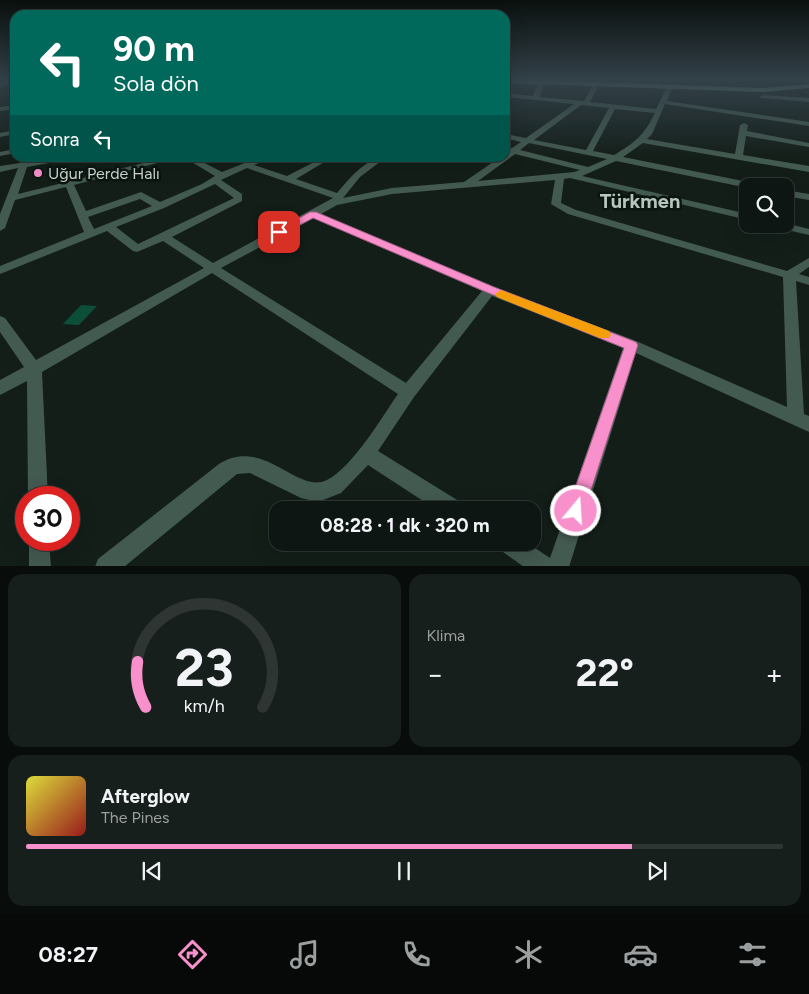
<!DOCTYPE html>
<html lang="tr">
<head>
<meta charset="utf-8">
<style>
	:root { --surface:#0e1613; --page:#171f1c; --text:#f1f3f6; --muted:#9b9fa0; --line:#2e3533; --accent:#f890cc }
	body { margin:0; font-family:Figtree,sans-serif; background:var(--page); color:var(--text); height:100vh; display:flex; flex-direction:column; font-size:19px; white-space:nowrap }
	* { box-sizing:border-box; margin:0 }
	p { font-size:16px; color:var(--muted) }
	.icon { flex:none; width:28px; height:28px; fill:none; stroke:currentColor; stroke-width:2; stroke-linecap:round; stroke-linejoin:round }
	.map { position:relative; height:566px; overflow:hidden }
	.sheet { display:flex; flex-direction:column; gap:8px; padding:8px; background:#080c0a; flex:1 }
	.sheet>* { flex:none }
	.top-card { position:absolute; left:10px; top:10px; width:500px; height:152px; border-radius:15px; box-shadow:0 5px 20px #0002,0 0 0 1px var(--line); background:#00695c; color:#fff; overflow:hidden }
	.tools { position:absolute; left:739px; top:178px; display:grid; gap:10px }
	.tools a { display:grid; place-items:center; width:55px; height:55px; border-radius:10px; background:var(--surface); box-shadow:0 5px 20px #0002,0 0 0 1px var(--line); font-size:25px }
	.speed { position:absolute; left:15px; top:486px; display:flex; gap:10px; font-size:25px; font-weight:700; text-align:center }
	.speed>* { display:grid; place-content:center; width:65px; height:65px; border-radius:50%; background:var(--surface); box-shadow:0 5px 20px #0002,0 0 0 1px var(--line); line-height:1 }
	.speed .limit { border:8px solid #d22; background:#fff; color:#111 }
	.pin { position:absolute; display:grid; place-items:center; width:42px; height:42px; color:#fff; margin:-21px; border-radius:10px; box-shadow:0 2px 8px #0006 }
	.me { position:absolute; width:55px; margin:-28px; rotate:18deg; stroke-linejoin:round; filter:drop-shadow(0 0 4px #0008) }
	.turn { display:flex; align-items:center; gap:18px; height:105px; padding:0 20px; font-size:22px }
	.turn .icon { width:65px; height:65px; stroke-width:2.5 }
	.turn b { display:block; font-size:35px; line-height:42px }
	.then { display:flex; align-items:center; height:48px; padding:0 20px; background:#0003; gap:10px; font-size:19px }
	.big { font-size:38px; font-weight:700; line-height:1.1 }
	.sheet .tile { flex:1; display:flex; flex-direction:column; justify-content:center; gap:8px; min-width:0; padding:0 18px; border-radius:15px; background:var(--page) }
	.sheet .dial { align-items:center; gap:0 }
	.dial svg { height:130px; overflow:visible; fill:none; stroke:var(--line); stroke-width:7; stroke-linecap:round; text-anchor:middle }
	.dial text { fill:var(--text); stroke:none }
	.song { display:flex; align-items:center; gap:15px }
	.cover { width:60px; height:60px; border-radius:8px; background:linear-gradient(135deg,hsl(60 70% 55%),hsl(0 70% 35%)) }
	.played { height:5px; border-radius:2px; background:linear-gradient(90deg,var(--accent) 80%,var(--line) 80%) }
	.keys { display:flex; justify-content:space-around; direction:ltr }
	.heat { display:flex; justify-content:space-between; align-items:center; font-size:28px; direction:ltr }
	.sheet .tiles { flex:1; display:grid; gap:8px; grid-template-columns:1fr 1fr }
	.tile:last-child { grid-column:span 2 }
	.trip { position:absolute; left:269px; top:501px; width:272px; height:50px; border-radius:15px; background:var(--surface); box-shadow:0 5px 20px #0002,0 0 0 1px var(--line); font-weight:700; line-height:50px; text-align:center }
	.tabs { display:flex; height:80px; justify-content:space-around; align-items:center; background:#060908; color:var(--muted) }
	.tabs .icon { width:35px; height:35px }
	.tabs .current { color:var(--accent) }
	.tabs b { font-size:22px; color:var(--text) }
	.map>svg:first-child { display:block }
	.building { fill:#0d4e39 }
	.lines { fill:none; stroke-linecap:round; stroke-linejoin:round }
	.minor { fill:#435a50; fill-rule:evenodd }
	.major { fill:#699a85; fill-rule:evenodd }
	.route { fill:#f890cc; stroke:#a15e85 }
	.slow { fill:#f59e0b }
	.poi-dot { fill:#f890cc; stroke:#0a1510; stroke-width:2 }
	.labels { text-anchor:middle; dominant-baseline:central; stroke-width:5; stroke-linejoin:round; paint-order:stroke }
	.far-poi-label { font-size:16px; fill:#ced5d2; stroke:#0a1510; text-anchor:start }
	.far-district-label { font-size:20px; font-weight:bold; fill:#b7c5bf; stroke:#0a1510 }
</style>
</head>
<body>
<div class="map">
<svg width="809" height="567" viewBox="0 0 809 567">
	<rect width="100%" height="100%" fill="#131e19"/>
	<!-- building -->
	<path class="building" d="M81,305L97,306L79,325L63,324Z"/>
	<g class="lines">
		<!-- minor -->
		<g class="minor">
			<path d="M11,79H15V82L0,87V83Z"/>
			<path d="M602,79H609L615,85L610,86Z"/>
			<path d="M653,79H659L660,86H656Z"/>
			<path d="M796,79L809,80V84L797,80Z"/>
			<path d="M541,80L544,82L540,97L584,101L593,85L596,83L599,85L590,102L656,109L667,87L670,85L673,87L667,101L809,122V126L665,104L652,134L647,139L735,154L740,125L744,123L748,125L747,131L809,143V147L746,136L743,155L809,166V172L643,143L623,157L753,183L757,186L748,188L616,161L582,176L748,214V220L570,178L564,179L561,203L576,210L787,271L809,258V267L799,274L809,277V285L796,281L804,414L809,416V432L636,353L569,567H524L499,549L496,542H526L550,558L623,348L492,296L414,397L378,451L462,503L465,510H437L368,465L341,493L318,502L301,498L250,473L237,474L124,567H95L98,559L219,464C264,436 297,495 327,480C352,468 382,417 398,394L212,273L42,372L48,498H28L27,381L0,395V380L24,367L0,332V316L5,318L36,360L204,268L163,241L137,252L133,251L107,231L0,274V266L84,232L66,187L15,200L5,228L0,231V214L18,168L0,172V166L20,163L22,158H30L29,161L49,158H64L60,161L27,167L18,194L164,158H176L74,185L86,211L141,192L160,202L202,184L215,176L185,158H195L222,172L257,158H267L266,160L254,165L287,176L322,158H331L296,179L337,193C349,179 365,158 385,158L360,177L343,198L392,188L464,182L499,158H505L506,148H512L521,142L505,138V134L526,138L574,104L505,97V93L533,96L538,82ZM581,105L609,108L586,150L534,140ZM615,109L655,113C644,135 636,142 614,155L593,151ZM529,143L607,159L588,167L520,150ZM515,154L580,170L574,172L478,181ZM247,168L333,198L213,263L172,237L242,201V194L221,180ZM555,180L551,204L568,214L783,277L787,407L636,341L494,287L321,214L337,205L392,194ZM215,184L234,198L138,244L116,227L164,208ZM140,199L152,206L94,229L88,217ZM314,218L482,291L406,383L221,268Z"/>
			<path d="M763,95L809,98V102L761,98L760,97Z"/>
			<path d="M15,105V109L0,111V107Z"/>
			<path d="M15,130V134L0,137V133Z"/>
			<path d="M15,149V153L0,156V152Z"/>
			<path d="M785,190L809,194V200L785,196Z"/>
			<path d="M785,223L809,229V235L770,226L769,224Z"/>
			<path d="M29,540H49L51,567H29Z"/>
		</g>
		<!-- major -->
		<path class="major" d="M505,79L762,88L809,84V88L762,92L505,83Z"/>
	</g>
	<!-- sky -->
	<linearGradient id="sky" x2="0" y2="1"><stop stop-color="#0a100e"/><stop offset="0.5" stop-color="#334149"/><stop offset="1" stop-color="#334149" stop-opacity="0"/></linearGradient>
	<rect width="809" height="159" fill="url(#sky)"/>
	<!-- route -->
	<path class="route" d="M310,212H316L494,287L636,342L638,345L582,518L576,520L569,518L567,511L624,348L486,292L313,218L283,234L279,235L274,232Z"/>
	<!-- slow -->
	<path class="slow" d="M501,290L609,331L611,335L609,338H600L497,297L495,294Z"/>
	<!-- markers -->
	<circle class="poi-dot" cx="38" cy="173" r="5"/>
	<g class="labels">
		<!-- far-poi labels -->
		<g class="far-poi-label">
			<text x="48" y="173">Uğur Perde Halı</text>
		</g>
		<!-- far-district labels -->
		<g class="far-district-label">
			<text x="640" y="201">Türkmen</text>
		</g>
	</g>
</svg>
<div class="tools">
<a><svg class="icon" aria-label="search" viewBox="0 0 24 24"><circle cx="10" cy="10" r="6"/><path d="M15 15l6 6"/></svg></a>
</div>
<div class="speed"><div class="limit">30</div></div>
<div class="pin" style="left:279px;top:232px;background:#d93025"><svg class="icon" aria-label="arrive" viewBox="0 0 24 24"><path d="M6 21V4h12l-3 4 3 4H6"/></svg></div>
<svg class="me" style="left:576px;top:511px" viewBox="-20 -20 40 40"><circle r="17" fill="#f890cc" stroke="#fff" stroke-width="3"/><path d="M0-11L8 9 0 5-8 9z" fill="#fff"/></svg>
<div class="trip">08:28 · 1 dk · 320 m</div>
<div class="top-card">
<div class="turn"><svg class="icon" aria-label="left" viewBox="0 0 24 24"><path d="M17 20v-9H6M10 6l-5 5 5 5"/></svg><div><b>90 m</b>Sola dön</div></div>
<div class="then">Sonra<svg class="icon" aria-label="left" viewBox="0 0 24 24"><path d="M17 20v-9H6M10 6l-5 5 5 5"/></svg></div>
</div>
</div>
<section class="sheet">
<div class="tiles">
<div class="tile dial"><svg viewBox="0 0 100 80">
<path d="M14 69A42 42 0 1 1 86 69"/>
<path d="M14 69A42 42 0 0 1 9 41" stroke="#f890cc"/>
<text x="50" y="56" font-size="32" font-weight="700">23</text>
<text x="50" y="72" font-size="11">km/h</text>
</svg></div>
<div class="tile"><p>Klima</p>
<div class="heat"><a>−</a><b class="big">22°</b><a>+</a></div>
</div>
<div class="tile">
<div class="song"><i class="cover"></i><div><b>Afterglow</b><p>The Pines</p></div></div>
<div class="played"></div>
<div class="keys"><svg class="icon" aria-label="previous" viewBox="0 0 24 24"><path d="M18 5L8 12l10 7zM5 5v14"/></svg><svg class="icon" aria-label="pause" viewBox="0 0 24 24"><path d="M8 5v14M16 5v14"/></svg><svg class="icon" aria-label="next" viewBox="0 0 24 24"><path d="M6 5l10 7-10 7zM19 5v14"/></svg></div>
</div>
</div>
</section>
<nav class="tabs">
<b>08:27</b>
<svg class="icon current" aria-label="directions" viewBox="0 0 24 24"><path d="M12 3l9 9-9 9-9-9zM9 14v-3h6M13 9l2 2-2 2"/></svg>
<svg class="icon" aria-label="music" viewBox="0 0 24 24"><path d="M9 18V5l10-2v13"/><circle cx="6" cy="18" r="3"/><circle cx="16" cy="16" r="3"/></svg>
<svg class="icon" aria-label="phone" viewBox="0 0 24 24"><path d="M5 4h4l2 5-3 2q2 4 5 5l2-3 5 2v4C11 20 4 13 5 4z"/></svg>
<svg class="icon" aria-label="climate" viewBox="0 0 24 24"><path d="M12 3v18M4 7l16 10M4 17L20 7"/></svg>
<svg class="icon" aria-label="car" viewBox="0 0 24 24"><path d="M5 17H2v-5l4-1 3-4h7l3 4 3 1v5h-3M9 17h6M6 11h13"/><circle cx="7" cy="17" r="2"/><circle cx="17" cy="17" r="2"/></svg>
<svg class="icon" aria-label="filters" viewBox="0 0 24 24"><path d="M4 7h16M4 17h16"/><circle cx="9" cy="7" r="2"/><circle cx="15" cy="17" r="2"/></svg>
</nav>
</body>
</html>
